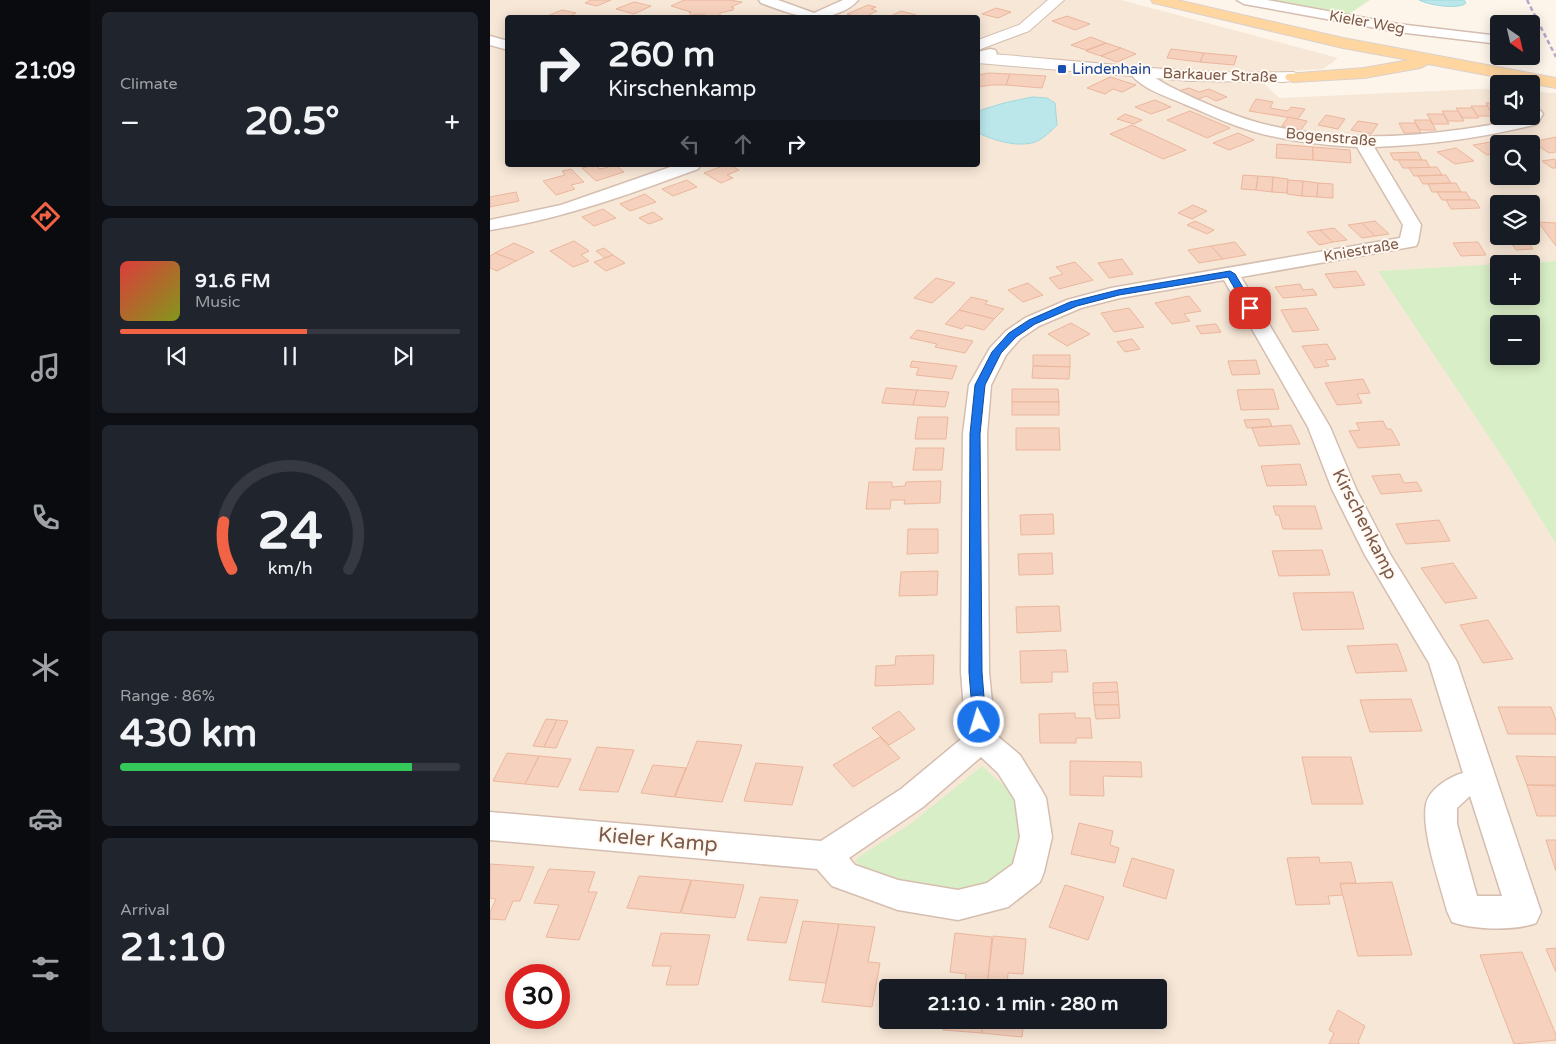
<!DOCTYPE html>
<html lang="en">
<head>
<meta charset="utf-8">
<style>
	:root { --surface:#171b24; --page:#20242c; --text:#f1f3f6; --muted:#9ea1a6; --line:#363941; --accent:#f26245 }
	body { margin:0; font-family:"Varela Round",sans-serif; background:var(--page); color:var(--text); height:100vh; display:flex; flex-direction:column; font-size:19px; white-space:nowrap }
	* { box-sizing:border-box; margin:0 }
	p { font-size:16px; color:var(--muted) }
	.icon { flex:none; width:28px; height:28px; fill:none; stroke:currentColor; stroke-width:2; stroke-linecap:round; stroke-linejoin:round }
	.map { position:relative; flex:1; overflow:hidden }
	.details { display:flex; flex-direction:column; gap:12px; padding:12px; background:#0d0f14; width:400px }
	.details>* { flex:none }
	.guide { position:absolute; left:15px; top:15px; width:475px; height:152px; border-radius:5px; box-shadow:0 2px 12px #0003; background:#171b24; color:var(--text); overflow:hidden }
	.needle { width:32px; rotate:146deg }
	.controls { position:absolute; left:1000px; top:15px; display:grid; gap:10px }
	.controls a { display:grid; place-items:center; width:50px; height:50px; border-radius:5px; background:var(--surface); box-shadow:0 2px 12px #0003; font-size:25px }
	.speed { position:absolute; left:15px; top:964px; display:flex; gap:10px; font-size:25px; font-weight:700; text-align:center }
	.speed>* { display:grid; place-content:center; width:65px; height:65px; border-radius:50%; background:var(--surface); box-shadow:0 2px 12px #0003; line-height:1 }
	.speed .limit { border:8px solid #d22; background:#fff; color:#111 }
	.pin { position:absolute; display:grid; place-items:center; width:42px; height:42px; color:#fff; margin:-21px; border-radius:10px; box-shadow:0 2px 8px #0006 }
	.me { position:absolute; width:55px; margin:-28px; rotate:355deg; stroke-linejoin:round; filter:drop-shadow(0 0 4px #0008) }
	.turn { display:flex; align-items:center; gap:18px; height:105px; padding:0 20px; font-size:22px }
	.turn .icon { width:65px; height:65px; stroke-width:2.5 }
	.turn b { display:block; font-size:35px; line-height:42px }
	.lanes { display:flex; align-items:center; height:48px; padding:0 20px; background:#0003; justify-content:center; gap:25px; direction:ltr }
	.lanes .off { opacity:.35 }
	.big { font-size:38px; font-weight:700; line-height:1.1 }
	.details .card { flex:1; display:flex; flex-direction:column; justify-content:center; gap:8px; min-width:0; padding:0 18px; border-radius:8px; background:var(--page) }
	.details .dial { align-items:center; gap:0 }
	.dial svg { height:130px; overflow:visible; fill:none; stroke:var(--line); stroke-width:7; stroke-linecap:round; text-anchor:middle }
	.dial text { fill:var(--text); stroke:none }
	.song { display:flex; align-items:center; gap:15px }
	.cover { width:60px; height:60px; border-radius:8px; background:linear-gradient(135deg,hsl(0 70% 55%),hsl(70 70% 35%)) }
	.played { height:5px; border-radius:2px; background:linear-gradient(90deg,var(--accent) 55%,var(--line) 55%) }
	.keys { display:flex; justify-content:space-around; direction:ltr }
	.heat { display:flex; justify-content:space-between; align-items:center; font-size:28px; direction:ltr }
	.charge { height:8px; border-radius:4px; background:linear-gradient(90deg,#34c759 86%,var(--line) 0) }
	.trip { position:absolute; left:389px; top:979px; width:288px; height:50px; border-radius:5px; background:var(--surface); box-shadow:0 2px 12px #0003; font-weight:700; line-height:50px; text-align:center }
	main { display:flex; flex:1; min-height:0 }
	.tab-bar { display:flex; flex-direction:column; width:90px; justify-content:space-around; align-items:center; background:#090b0e; color:var(--muted) }
	.tab-bar .icon { width:35px; height:35px }
	.tab-bar .active { color:var(--accent) }
	.tab-bar b { font-size:22px; color:var(--text) }
	.map>svg:first-child { display:block }
	.residential { fill:#f7e7d7; fill-rule:evenodd }
	.green { fill:#d8eec6; fill-rule:evenodd }
	.water { fill:#bbe7eb; stroke:#a0d8de }
	.building { fill:#f6d2be; stroke:#ebb69d }
	.lines { fill:none; stroke-linecap:round; stroke-linejoin:round }
	.minor-casing { stroke:#d5beb0; stroke-width:3 }
	.tertiary-casing { stroke:#d5beb0; stroke-width:2 }
	.primary-casing { stroke:#dbd1cc; stroke-width:2 }
	.minor { fill:#fff; fill-rule:evenodd }
	.tertiary { fill:#fff; fill-rule:evenodd }
	.primary { fill:#ffd6a0; fill-rule:evenodd }
	.rail { stroke:#b7a5cb; stroke-width:2.5; stroke-dasharray:4.5 3; stroke-linecap:butt }
	.route { fill:#1a73e8; stroke:#114b97 }
	.transit-dot { fill:#1a4fb4; stroke:#fff9f2; stroke-width:2 }
	.labels { text-anchor:middle; dominant-baseline:central; stroke-width:4; stroke-linejoin:round; paint-order:stroke }
	.far-street-label { font-size:15px; fill:#7d5949; stroke:#fff9f2 }
	.far-transit-label { font-size:15px; fill:#164399; stroke:#fff9f2; text-anchor:start }
	.street-label { font-size:18px; fill:#7d5949; stroke:#fff9f2 }
	.near-street-label { font-size:21px; fill:#7d5949; stroke:#fff9f2 }
</style>
</head>
<body>
<main>
<nav class="tab-bar">
<b>21:09</b>
<svg class="icon active" aria-label="directions" viewBox="0 0 24 24"><path d="M12 3l9 9-9 9-9-9zM9 14v-3h6M13 9l2 2-2 2"/></svg>
<svg class="icon" aria-label="music" viewBox="0 0 24 24"><path d="M9 18V5l10-2v13"/><circle cx="6" cy="18" r="3"/><circle cx="16" cy="16" r="3"/></svg>
<svg class="icon" aria-label="phone" viewBox="0 0 24 24"><path d="M5 4h4l2 5-3 2q2 4 5 5l2-3 5 2v4C11 20 4 13 5 4z"/></svg>
<svg class="icon" aria-label="climate" viewBox="0 0 24 24"><path d="M12 3v18M4 7l16 10M4 17L20 7"/></svg>
<svg class="icon" aria-label="car" viewBox="0 0 24 24"><path d="M5 17H2v-5l4-1 3-4h7l3 4 3 1v5h-3M9 17h6M6 11h13"/><circle cx="7" cy="17" r="2"/><circle cx="17" cy="17" r="2"/></svg>
<svg class="icon" aria-label="filters" viewBox="0 0 24 24"><path d="M4 7h16M4 17h16"/><circle cx="9" cy="7" r="2"/><circle cx="15" cy="17" r="2"/></svg>
</nav>
<section class="details">
<div class="card"><p>Climate</p>
<div class="heat"><a>−</a><b class="big">20.5°</b><a>+</a></div>
</div>
<div class="card">
<div class="song"><i class="cover"></i><div><b>91.6 FM</b><p>Music</p></div></div>
<div class="played"></div>
<div class="keys"><svg class="icon" aria-label="previous" viewBox="0 0 24 24"><path d="M18 5L8 12l10 7zM5 5v14"/></svg><svg class="icon" aria-label="pause" viewBox="0 0 24 24"><path d="M8 5v14M16 5v14"/></svg><svg class="icon" aria-label="next" viewBox="0 0 24 24"><path d="M6 5l10 7-10 7zM19 5v14"/></svg></div>
</div>
<div class="card dial"><svg viewBox="0 0 100 80">
<path d="M14 69A42 42 0 1 1 86 69"/>
<path d="M14 69A42 42 0 0 1 9 40" stroke="#f26245"/>
<text x="50" y="56" font-size="32" font-weight="700">24</text>
<text x="50" y="72" font-size="11">km/h</text>
</svg></div>
<div class="card"><p>Range · 86%</p><b class="big">430 km</b><div class="charge"></div></div>
<div class="card"><p>Arrival</p><b class="big">21:10</b></div>
</section>
<div class="map">
<svg width="1066" height="1044" viewBox="0 0 1066 1044">
	<rect width="100%" height="100%" fill="#fef5ea"/>
	<!-- residential -->
	<path class="residential" d="M0,0H631L848,58L833,69L763,73L789,98L990,89L1009,90V116H1041V92L1066,93V261L889,271L1019,467L1066,544V1044H0ZM18,18H488V165H18ZM1009,144H1041V176H1009ZM1009,204H1041V236H1009ZM26,975H69V1018H26ZM398,988H668V1020H398Z"/>
	<!-- green -->
	<g class="green">
		<path d="M770,0H880L856,16Z"/>
		<path d="M1066,261V544L1019,467L888,271L1009,264V296H1041V264H1015ZM1009,324H1041V356H1009Z"/>
		<path d="M492,766L527,797L529,818V845L521,868L494,889L466,895L428,886L373,868L365,861L370,856L419,825Z"/>
	</g>
	<!-- water -->
	<g class="water">
		<path d="M929,0H974L976,3C969,10 938,5 929,0Z"/>
		<path d="M542,97L557,98L565,103L567,125C561,131 553,139 545,142C527,148 504,140 488,133V111L514,103Z"/>
	</g>
	<!-- building -->
	<g class="building">
		<path d="M101,0H121L107,6L95,3Z"/>
		<path d="M194,0H239L252,2L241,7L244,8L243,10L234,12L230,13V16L222,17L212,14L201,15L199,13L201,12L181,6Z"/>
		<path d="M144,2L161,6L144,14L126,9Z"/>
		<path d="M378,5L386,7L381,9L387,11L372,18L357,14Z"/>
		<path d="M506,8L521,12L508,18L492,14Z"/>
		<path d="M72,10L86,13L75,18L55,17Z"/>
		<path d="M411,11L426,15L420,18H397Z"/>
		<path d="M577,16L600,24L585,30L562,21Z"/>
		<path d="M601,37L616,43L596,50L581,45Z"/>
		<path d="M616,43L631,48L611,56L596,51Z"/>
		<path d="M631,48L646,54L627,62L611,56Z"/>
		<path d="M681,49L714,53L710,62L677,58Z"/>
		<path d="M714,53L747,56L744,65L710,62Z"/>
		<path d="M499,73L520,74L516,85H501L488,87V75Z"/>
		<path d="M520,74L556,76L552,88L516,85Z"/>
		<path d="M620,77L646,85L632,92L623,89L615,94L597,88Z"/>
		<path d="M699,88L709,92L719,89L737,97L726,101L716,96L706,100L688,91Z"/>
		<path d="M766,99L783,102L780,108L798,111L801,107L815,109L808,119L759,111Z"/>
		<path d="M665,100L681,107L661,114L645,107Z"/>
		<path d="M996,103H1009V114H1002Z"/>
		<path d="M981,106H997L1004,116H988Z"/>
		<path d="M966,108H982L989,118H973Z"/>
		<path d="M700,111L740,128L717,138L677,120Z"/>
		<path d="M952,111H968L974,121H958Z"/>
		<path d="M635,114L652,120L644,124L627,119Z"/>
		<path d="M937,114H953L959,124H943Z"/>
		<path d="M836,115L855,119L848,129L828,125Z"/>
		<path d="M798,117L817,121L811,130L792,126Z"/>
		<path d="M924,120H940L946,130H930Z"/>
		<path d="M868,121L888,124L881,134L861,130Z"/>
		<path d="M909,123H925L931,133H914Z"/>
		<path d="M642,125L696,150L673,159L620,134Z"/>
		<path d="M748,133L764,140L739,150L723,143Z"/>
		<path d="M1066,137V152L1059,153L1042,142Z"/>
		<path d="M1018,139L1024,144H1009V153L997,155L983,145Z"/>
		<path d="M787,144L823,147V160L786,158Z"/>
		<path d="M823,147L860,150L861,163L823,160Z"/>
		<path d="M966,148L984,161L965,164L947,152Z"/>
		<path d="M928,152L932,160H904L900,153Z"/>
		<path d="M1065,159L1066,168H1062L1052,161Z"/>
		<path d="M908,160H936L940,168H913Z"/>
		<path d="M105,165L110,169L126,165L134,172L106,181L92,168Z"/>
		<path d="M235,165H240L249,170L237,175L243,178L231,183L214,173Z"/>
		<path d="M947,167L952,175L924,176L919,168Z"/>
		<path d="M81,169L94,182L81,185L85,189L66,195L53,181L75,175L72,171Z"/>
		<path d="M753,175L768,176L766,190L751,189Z"/>
		<path d="M956,175L961,183L933,184L928,176Z"/>
		<path d="M768,176L783,177L782,192L766,190Z"/>
		<path d="M783,177L798,179L797,193L782,192Z"/>
		<path d="M197,180L207,187L183,196L172,189Z"/>
		<path d="M798,180L813,181L812,196L797,194Z"/>
		<path d="M813,181L828,183L827,197L812,196Z"/>
		<path d="M828,183L843,184V198L827,197Z"/>
		<path d="M966,183L971,192H942L938,184Z"/>
		<path d="M26,192L29,201L0,207V197Z"/>
		<path d="M947,192H976L981,200H952Z"/>
		<path d="M155,194L166,202L140,211L130,204Z"/>
		<path d="M956,200H985L990,208L961,209Z"/>
		<path d="M703,205L717,211L702,219L688,213Z"/>
		<path d="M113,209L126,218L104,226L92,217Z"/>
		<path d="M163,212L173,219L159,224L149,218Z"/>
		<path d="M705,221L724,230L717,234L697,225Z"/>
		<path d="M885,221L899,234L885,236L872,223Z"/>
		<path d="M1048,222L1066,223V246Z"/>
		<path d="M872,223L885,236L872,238L858,225Z"/>
		<path d="M844,228L857,240L843,242L830,230Z"/>
		<path d="M830,230L843,242L829,245L817,232Z"/>
		<path d="M1016,236H1034L1043,249L1026,250Z"/>
		<path d="M84,241L99,251L91,255L99,261L83,267L60,251Z"/>
		<path d="M745,242L756,255L733,259L721,246Z"/>
		<path d="M988,242L996,255L971,256L963,243Z"/>
		<path d="M24,243L44,252L26,261L5,253Z"/>
		<path d="M721,246L733,259L709,263L698,250Z"/>
		<path d="M114,248L123,255L115,258L106,251Z"/>
		<path d="M5,253L26,261L7,271L0,268V256Z"/>
		<path d="M123,255L135,263L116,271L104,262Z"/>
		<path d="M632,259L643,274L619,278L608,263Z"/>
		<path d="M585,262L603,280L569,289L559,278L573,274L566,267Z"/>
		<path d="M866,271L875,285L844,288L835,274Z"/>
		<path d="M446,278L465,283L442,303L424,298Z"/>
		<path d="M538,283L553,295L533,302L518,290Z"/>
		<path d="M810,284L813,290L823,289L827,295L793,298L785,287Z"/>
		<path d="M699,296L711,311L694,314L700,321L682,324L665,303Z"/>
		<path d="M481,297L498,301L495,304L514,309L504,319L469,310Z"/>
		<path d="M639,308L654,327L624,332L611,313Z"/>
		<path d="M816,308L829,330L803,332L791,310Z"/>
		<path d="M469,310L504,319L494,330L476,325L472,329L455,324Z"/>
		<path d="M581,323L600,334L577,346L558,334Z"/>
		<path d="M726,324L731,332L711,334L706,326Z"/>
		<path d="M427,330L483,341L475,353L445,347L447,344L420,338Z"/>
		<path d="M642,339L650,349L635,352L627,342Z"/>
		<path d="M837,344L846,359L835,360L839,366L825,368L812,346Z"/>
		<path d="M543,355H580V367L543,366Z"/>
		<path d="M766,360L770,374L742,375L738,361Z"/>
		<path d="M422,361L467,366L462,379L426,375L429,368L420,367Z"/>
		<path d="M543,366L580,367L579,379L542,378Z"/>
		<path d="M873,379L880,393L867,394L872,403L847,405L835,383Z"/>
		<path d="M396,388L427,390L423,405L392,403Z"/>
		<path d="M522,389H568L569,402H522Z"/>
		<path d="M783,389L789,409L751,410L747,390Z"/>
		<path d="M427,390L459,392L455,407L423,405Z"/>
		<rect x="522" y="402" width="47" height="13"/>
		<path d="M428,417H458L456,439H425Z"/>
		<path d="M779,419L782,426L757,428L754,420Z"/>
		<path d="M893,421L897,429H901L910,445L868,448L859,431L870,430L866,423Z"/>
		<path d="M801,425L810,444L769,446L762,428Z"/>
		<path d="M526,428H569L570,450H526Z"/>
		<path d="M426,448H454L452,470H423Z"/>
		<path d="M810,464L817,485L777,486L771,466Z"/>
		<path d="M910,474L914,483L927,482L932,491L891,494L882,476Z"/>
		<path d="M451,481L450,503L414,504L415,500H401L400,509H376L379,482H402V487L415,486L416,482Z"/>
		<path d="M783,506H825L832,529H793L789,515H786Z"/>
		<path d="M563,514L564,534L531,535L530,515Z"/>
		<path d="M949,520L960,541L916,544L906,524Z"/>
		<path d="M418,529H448V553L417,554Z"/>
		<path d="M832,550L840,575L789,576L782,551Z"/>
		<path d="M562,553L563,574L529,575L528,554Z"/>
		<path d="M963,563L987,598L955,603L931,568Z"/>
		<path d="M448,571L447,595L409,596L411,572Z"/>
		<path d="M863,592L874,629L812,630L803,593Z"/>
		<path d="M569,606L571,631L527,633L526,607Z"/>
		<path d="M998,620L1023,659L993,663L970,625Z"/>
		<path d="M907,644L917,671L866,673L857,646Z"/>
		<path d="M576,650L578,672H562V682L531,683L530,651Z"/>
		<path d="M444,655L443,684L385,686L386,666L405,665L406,656Z"/>
		<path d="M627,682L628,692L603,693V683Z"/>
		<path d="M628,692L629,705H604L603,693Z"/>
		<path d="M921,699L932,731L880,732L870,700Z"/>
		<path d="M604,705H629L630,718L606,719Z"/>
		<path d="M1008,707H1061L1066,720V734H1018Z"/>
		<path d="M409,711L425,729L399,745L382,728Z"/>
		<path d="M585,713V718H600L602,738H586V743H550L549,714Z"/>
		<path d="M56,719L67,720L54,747L43,746Z"/>
		<path d="M67,720L78,721L66,748L54,747Z"/>
		<path d="M390,737L410,758L363,787L343,765Z"/>
		<path d="M207,741L252,745L232,802L185,797Z"/>
		<path d="M107,747L144,750L128,792L89,790Z"/>
		<path d="M17,753L49,756L35,784L3,781Z"/>
		<path d="M49,756L81,759L68,787L35,784Z"/>
		<path d="M1026,756L1066,757V785H1037Z"/>
		<path d="M812,757H861L873,804H822Z"/>
		<path d="M580,761L651,762L652,777L613,776L614,796L580,795Z"/>
		<path d="M266,763L313,767L302,805L254,801Z"/>
		<path d="M163,765L196,768L184,797L151,793Z"/>
		<path d="M1037,785L1066,786V816H1047Z"/>
		<path d="M589,823L623,831L620,845L629,848L625,863L581,854Z"/>
		<path d="M1056,840H1066V871Z"/>
		<path d="M829,857L830,863L861,862L866,883H850L853,895L838,896L840,904L806,905L797,858Z"/>
		<path d="M642,858L684,870L676,899L633,886Z"/>
		<path d="M0,864L44,867L30,901H23L15,920L0,919V912L6,899L0,898Z"/>
		<path d="M59,869L105,872L98,892H107L89,940L56,937L69,905L44,903Z"/>
		<path d="M149,876L201,880L190,913L137,908Z"/>
		<path d="M202,880L254,885L245,918L191,913Z"/>
		<path d="M902,882L922,955L868,956L850,884Z"/>
		<path d="M575,885L614,897L598,940L559,927Z"/>
		<path d="M270,897L308,900L296,943L257,940Z"/>
		<path d="M313,921L349,924L336,983L299,980Z"/>
		<path d="M349,924L385,927L378,962L390,963L382,1007L332,1002Z"/>
		<path d="M171,933L220,935L208,985H176L181,966H162Z"/>
		<path d="M465,933L502,937L497,988H474L476,974L460,972Z"/>
		<path d="M503,936L536,939L533,974L518,973L517,988H497Z"/>
		<path d="M1066,948V972L1056,949Z"/>
		<path d="M1032,952L1066,1035V1040L1024,1044L990,955Z"/>
		<path d="M848,1010L875,1026L868,1042L870,1044H839L844,1033L839,1030Z"/>
		<path d="M455,1020H493L492,1033L453,1030Z"/>
		<path d="M493,1020H534L532,1037L492,1033Z"/>
	</g>
	<g class="lines">
		<defs>
			<g id="minor">
				<path d="M269,0H288L324,13L353,0H368C362,7 356,10 348,13C321,24 297,12 271,3Z"/>
				<path d="M747,0H777L908,24L1001,35L1008,39L1001,43L908,32L754,4Z"/>
				<path d="M0,36L18,41V50L0,45Z"/>
				<path d="M500,49L505,50L507,53L505,56L488,61V52Z"/>
				<path d="M646,68C657,70 668,81 679,86C711,102 746,118 782,126C845,141 910,138 975,129C990,127 1005,124 1019,121C1027,119 1035,116 1041,116V110L1051,111L1053,114L1047,124C993,138 939,145 884,147L931,225L928,242L926,246L751,277L840,427L866,489L900,554L967,662L1051,912L1046,923C1025,931 983,930 962,922L957,911C950,883 931,832 936,804C939,789 959,777 973,773L939,663L875,555L842,489L818,427L734,280L630,298L591,308L549,326L530,339L516,355L501,385L497,434L499,672L505,734L530,755L551,789L556,798L562,837L554,872L550,882L518,907L468,920L408,910L342,886L327,869L0,840V812L331,841L411,789L476,735L471,672L473,434L479,385L500,348L516,331L535,318L577,300L621,288L910,238L913,225L867,147C827,145 785,140 747,126C729,120 712,111 694,104C676,96 651,89 639,72L641,69ZM491,757L508,773L525,800L530,837L523,864L497,883L468,890L408,880L365,865L359,858L433,807ZM980,796L1012,896H987L967,824V808Z"/>
				<path d="M186,165H210L208,169C140,194 72,219 0,230V220L71,205Z"/>
			</g>
			<g id="tertiary">
				<path d="M558,0H574L539,31L488,50V40L529,25Z"/>
				<path d="M488,53C593,60 697,76 803,72L809,74L811,77L809,80L794,82L700,81L488,63Z"/>
			</g>
			<path id="primary" d="M661,0H687L853,38L1066,78V88L938,64L930,68L874,78L803,82L797,80L795,77L797,74L874,68L919,60L853,48L668,4L663,3Z"/>
		</defs>
		<!-- minor casing -->
		<use href="#minor" class="minor-casing"/>
		<!-- tertiary casing -->
		<use href="#tertiary" class="tertiary-casing"/>
		<!-- primary casing -->
		<use href="#primary" class="primary-casing"/>
		<!-- minor -->
		<use href="#minor" class="minor"/>
		<!-- tertiary -->
		<use href="#tertiary" class="tertiary"/>
		<!-- primary -->
		<use href="#primary" class="primary"/>
		<!-- rail -->
		<path class="rail" d="M1037,0L1066,57"/>
	</g>
	<!-- route -->
	<path class="route" d="M740,271L745,274L765,308L763,310H757L738,277L629,295L587,306L545,324L526,337L511,353L495,385L490,434L492,672L496,722L494,726L489,727L485,726L483,722L479,672L480,434L485,385L502,352L519,333L539,320L580,302L628,290Z"/>
	<!-- markers -->
	<rect class="transit-dot" x="567" y="64" width="10" height="10" rx="2.5"/>
	<g class="labels">
		<!-- far-street labels -->
		<g class="far-street-label">
			<text transform="translate(877 22) rotate(10)">Kieler Weg</text>
			<text transform="translate(730 75) rotate(2)">Barkauer Straße</text>
			<text transform="translate(841 137) rotate(5)">Bogenstraße</text>
			<text transform="translate(871 250) rotate(-10)">Kniestraße</text>
		</g>
		<!-- far-transit labels -->
		<g class="far-transit-label">
			<text x="582" y="69">Lindenhain</text>
		</g>
		<!-- street labels -->
		<g class="street-label">
			<text transform="translate(875 524) rotate(63)">Kirschenkamp</text>
		</g>
		<!-- near-street labels -->
		<g class="near-street-label">
			<text transform="translate(168 840) rotate(5)">Kieler Kamp</text>
		</g>
	</g>
</svg>
<div class="controls">
<a><svg class="needle" viewBox="-14 -14 28 28"><path d="M0-13l5 13h-10z" fill="#e53935"/><path d="M0 13l5-13h-10z" fill="#9ea1a6"/></svg></a>
<a><svg class="icon" aria-label="sound" viewBox="0 0 24 24"><path d="M4 9h4l5-4v14l-5-4H4zM17 9q2 3 0 6"/></svg></a>
<a><svg class="icon" aria-label="search" viewBox="0 0 24 24"><circle cx="10" cy="10" r="6"/><path d="M15 15l6 6"/></svg></a>
<a><svg class="icon" aria-label="layers" viewBox="0 0 24 24"><path d="M12 4l9 5-9 5-9-5zM3 14l9 5 9-5"/></svg></a>
<a>+</a>
<a>−</a>
</div>
<div class="speed"><div class="limit">30</div></div>
<div class="pin" style="left:760px;top:308px;background:#d93025"><svg class="icon" aria-label="arrive" viewBox="0 0 24 24"><path d="M6 21V4h12l-3 4 3 4H6"/></svg></div>
<svg class="me" style="left:489px;top:722px" viewBox="-20 -20 40 40"><circle r="17" fill="#1a73e8" stroke="#fff" stroke-width="3"/><path d="M0-11L8 9 0 5-8 9z" fill="#fff"/></svg>
<div class="trip">21:10 · 1 min · 280 m</div>
<div class="guide">
<div class="turn"><svg class="icon" aria-label="right" viewBox="0 0 24 24"><path d="M7 20v-9h11M14 6l5 5-5 5"/></svg><div><b>260 m</b>Kirschenkamp</div></div>
<div class="lanes"><svg class="icon off" aria-label="left" viewBox="0 0 24 24"><path d="M17 20v-9H6M10 6l-5 5 5 5"/></svg><svg class="icon off" aria-label="ahead" viewBox="0 0 24 24"><path d="M12 20V5M6 11l6-6 6 6"/></svg><svg class="icon" aria-label="right" viewBox="0 0 24 24"><path d="M7 20v-9h11M14 6l5 5-5 5"/></svg></div>
</div>
</div>
</main>
</body>
</html>
